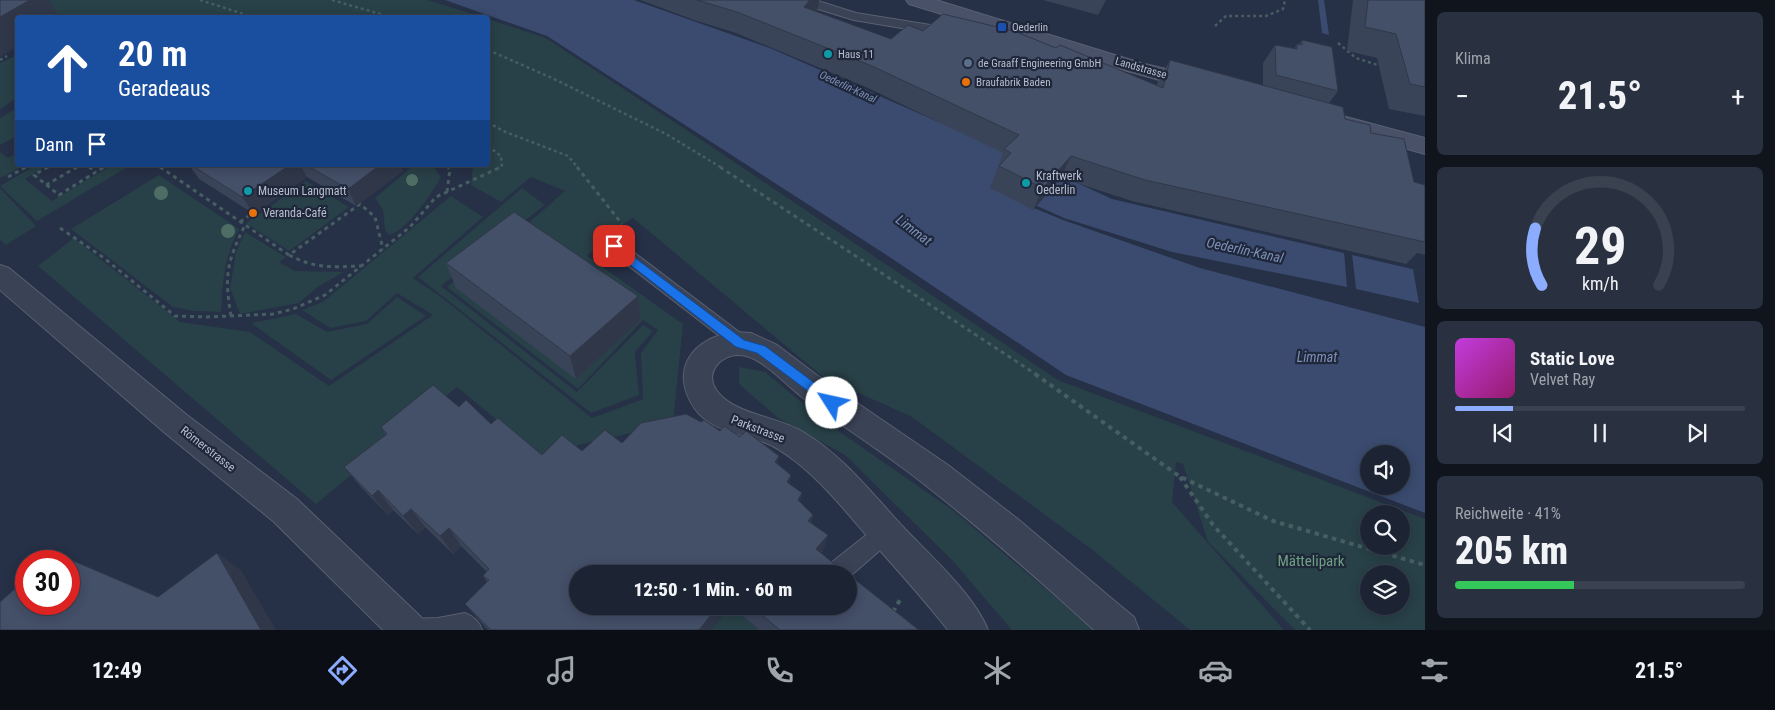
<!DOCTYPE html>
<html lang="de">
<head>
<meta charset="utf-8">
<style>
	:root { --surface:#1c2434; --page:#293040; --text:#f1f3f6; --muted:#a0a4ac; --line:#3a414f; --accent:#8cacff }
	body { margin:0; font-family:"Roboto Condensed",sans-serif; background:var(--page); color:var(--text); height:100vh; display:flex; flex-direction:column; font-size:19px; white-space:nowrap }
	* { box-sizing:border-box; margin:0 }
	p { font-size:16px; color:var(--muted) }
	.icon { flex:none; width:28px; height:28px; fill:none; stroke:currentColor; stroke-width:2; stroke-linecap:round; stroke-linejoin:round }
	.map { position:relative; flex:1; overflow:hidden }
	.sheet { display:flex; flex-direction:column; gap:12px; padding:12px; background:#0f141d; width:350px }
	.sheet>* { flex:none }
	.top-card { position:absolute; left:15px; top:15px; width:475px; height:152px; border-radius:5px; box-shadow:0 2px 12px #0003,0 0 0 1px var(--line); background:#1a4fa0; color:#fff; overflow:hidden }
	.controls { position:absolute; left:1360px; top:445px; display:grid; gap:10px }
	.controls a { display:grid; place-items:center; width:50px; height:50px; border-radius:50%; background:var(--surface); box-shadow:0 2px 12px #0003,0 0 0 1px var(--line); font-size:25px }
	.speed { position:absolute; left:15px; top:550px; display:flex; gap:10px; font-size:25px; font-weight:700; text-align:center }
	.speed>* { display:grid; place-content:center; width:65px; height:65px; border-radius:50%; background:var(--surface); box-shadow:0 2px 12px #0003,0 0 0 1px var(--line); line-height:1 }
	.speed .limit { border:8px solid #d22; background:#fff; color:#111 }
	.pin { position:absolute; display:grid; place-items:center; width:42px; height:42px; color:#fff; margin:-21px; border-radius:10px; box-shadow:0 2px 8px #0006 }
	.me { position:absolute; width:55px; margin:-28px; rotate:305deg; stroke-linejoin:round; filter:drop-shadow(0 0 4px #0008) }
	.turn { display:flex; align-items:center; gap:18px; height:105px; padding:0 20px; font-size:22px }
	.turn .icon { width:65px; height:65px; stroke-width:2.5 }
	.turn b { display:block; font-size:35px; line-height:42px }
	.then { display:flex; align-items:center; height:48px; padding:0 20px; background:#0003; gap:10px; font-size:19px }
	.big { font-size:38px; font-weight:800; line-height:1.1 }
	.sheet .card { flex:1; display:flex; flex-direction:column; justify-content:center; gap:8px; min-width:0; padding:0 18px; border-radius:8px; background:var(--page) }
	.sheet .dial { align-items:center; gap:0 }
	.dial svg { height:130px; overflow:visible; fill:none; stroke:var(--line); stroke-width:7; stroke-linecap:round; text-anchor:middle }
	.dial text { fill:var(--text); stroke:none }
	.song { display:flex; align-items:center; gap:15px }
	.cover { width:60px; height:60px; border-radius:8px; background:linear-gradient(135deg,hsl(290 70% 55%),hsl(320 70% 35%)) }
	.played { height:5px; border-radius:2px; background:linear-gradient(90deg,var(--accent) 20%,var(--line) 20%) }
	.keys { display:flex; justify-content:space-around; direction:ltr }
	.heat { display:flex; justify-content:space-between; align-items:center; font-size:28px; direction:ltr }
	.charge { height:8px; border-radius:4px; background:linear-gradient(90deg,#34c759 41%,var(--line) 0) }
	.trip { position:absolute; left:569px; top:565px; width:288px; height:50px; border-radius:25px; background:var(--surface); box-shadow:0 2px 12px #0003,0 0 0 1px var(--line); font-weight:800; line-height:50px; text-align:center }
	.tabs { display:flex; height:80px; justify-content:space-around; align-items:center; background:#0b0e15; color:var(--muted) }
	.tabs .icon { width:35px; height:35px }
	.tabs .active { color:var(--accent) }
	.tabs b { font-size:22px; color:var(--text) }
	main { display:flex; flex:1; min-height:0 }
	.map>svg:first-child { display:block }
	.green { fill:#284047; fill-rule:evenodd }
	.water { fill:#3a4b6f; fill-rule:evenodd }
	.pier { fill:#263046 }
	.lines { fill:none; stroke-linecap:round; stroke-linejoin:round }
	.stream { fill:#3a4b6f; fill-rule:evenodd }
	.service-casing { stroke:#596072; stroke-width:2 }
	.minor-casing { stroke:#596072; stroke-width:2 }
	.secondary-casing { stroke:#596072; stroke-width:2 }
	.path-far2 { stroke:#465d62; stroke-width:2.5; stroke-dasharray:3 3; stroke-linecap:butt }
	.path-far1 { stroke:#465d62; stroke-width:3; stroke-dasharray:4 4; stroke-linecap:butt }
	.path { stroke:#465d62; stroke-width:4; stroke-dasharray:4.5 4.5; stroke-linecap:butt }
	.service { fill:#3a4255; fill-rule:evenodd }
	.minor { fill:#3a4255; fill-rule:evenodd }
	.secondary { fill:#485168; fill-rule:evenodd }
	.tree { fill:#4e6e65 }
	.wall { fill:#3a4459 }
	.shaded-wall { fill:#303749 }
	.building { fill:#444f68; stroke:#303749 }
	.route { fill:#1a73e8; stroke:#114b97 }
	.transit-dot { fill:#1a4fb4; stroke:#1f273b; stroke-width:2 }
	.culture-dot { fill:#0f9aa8; stroke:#1f273b; stroke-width:2 }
	.service-dot { fill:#5c6f8a; stroke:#1f273b; stroke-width:2 }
	.food-dot { fill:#e8710a; stroke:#1f273b; stroke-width:2 }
	.labels { text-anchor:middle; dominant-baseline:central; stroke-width:4.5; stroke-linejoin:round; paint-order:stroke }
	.far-poi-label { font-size:11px; fill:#b8bece; stroke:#1f273b; text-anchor:start }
	.far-street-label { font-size:11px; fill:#b8bece; stroke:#1f273b }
	.far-water-label { font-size:11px; font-style:italic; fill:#7d90b7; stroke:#1f273b }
	.poi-label { font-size:12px; fill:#b8bece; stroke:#1f273b; text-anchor:start }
	.street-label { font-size:12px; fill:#b8bece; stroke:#1f273b }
	.water-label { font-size:14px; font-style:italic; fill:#7d90b7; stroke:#1f273b }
	.near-park-label { font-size:15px; fill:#6ea17f; stroke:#1f273b }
</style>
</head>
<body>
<main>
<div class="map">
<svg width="1425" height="630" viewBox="0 0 1425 630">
	<rect width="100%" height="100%" fill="#263046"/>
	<!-- green -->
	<g class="green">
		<path d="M15,0H428L482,17L18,18L0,10Z"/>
		<path d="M488,19L546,38L700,139L1058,380L1425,519V630H1295L1208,542L1183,464L1176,462L1172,502L1284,630H1190L1090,548L912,417L823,377L633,218L614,230L587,256L683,324L673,423L574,446L550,464L457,387L316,504L38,266L74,238L180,322L250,332L329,386L433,315L397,293L366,321L330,328L302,310L323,302L451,196L483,217L413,278L441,297L592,418L643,399L641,353L658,330L643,320L578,389L447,287L533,219L565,191L531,177L501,202L471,185L473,165H488ZM1369,514H1401V546H1369ZM1369,574H1401V606H1369Z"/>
		<path d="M17,55V98L0,109V63Z"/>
		<path d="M17,108V136L0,145V118Z"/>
		<path d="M0,152L8,158L17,153L18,165H24L0,178Z"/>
		<path d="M36,165H48L25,179L52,201L112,165H131L37,221L0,186Z"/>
		<path d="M414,165L434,168L441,177C431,194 408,230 389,235L385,230L383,210L375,198Z"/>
		<path d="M159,175L239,229C224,258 223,280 221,312L194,311L173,307L71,229Z"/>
		<path d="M306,181L349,207L289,251L246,223Z"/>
		<path d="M0,188L36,226L6,245L0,240Z"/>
		<path d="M522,188L545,205L441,286L577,392L643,325L653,331L635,352L639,395L591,413L418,277Z"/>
		<path d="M245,232L286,257L279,262L295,271L344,272L319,286L299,303L240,314L230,288L236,252Z"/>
		<path d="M397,297L426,316L331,380L251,323L296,314L327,332L367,324Z"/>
		<path d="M739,367L765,372L824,421L954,511L1094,630H1012L952,560L845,455L778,418L739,384Z"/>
		<path d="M730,606H731L759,630H711Z"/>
	</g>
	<!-- water -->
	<path class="water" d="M445,0H634L770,48L1062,176L1112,199L1425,272V513L1066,375L888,256L547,36ZM1369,454H1401V486H1369Z"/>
	<!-- pier -->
	<path class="pier" d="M1037,206L1064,218L1172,252L1347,287L1344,252L1352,254L1356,289L1419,303L1413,269L1425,272V327L1200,268L1063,220L1034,208Z"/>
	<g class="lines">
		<!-- stream -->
		<path class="stream" d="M1318,0H1324L1329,35L1322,33Z"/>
		<defs>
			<g id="service">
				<path d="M796,0H815L856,13L949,28L955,32L949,36L854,20L798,3Z"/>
				<path d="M614,240L620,242L747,338L750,343L747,348L741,350L735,348L608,250L606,246L608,242Z"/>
				<path d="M886,522L893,525L897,532L893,539L848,578V574H824L827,566L879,525Z"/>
				<path d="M465,613C474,617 479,621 482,630H397L400,622L408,619L438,618Z"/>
			</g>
			<g id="minor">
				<path d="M0,265L9,268L187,415L297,499L421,617L426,630H383L273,521L165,433L0,290Z"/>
				<path d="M735,332L751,333L777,345L822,379L948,465L1019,520L1111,598L1134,617L1139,630H1094C1039,580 983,530 924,484C886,454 845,428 806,400C789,388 766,361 746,356C725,350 702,371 717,391C735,415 777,416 803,432C843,455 873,495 905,529C931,556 974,595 988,630H948C922,597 894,566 866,535C844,509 822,482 795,461C786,454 776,447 766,443C742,434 711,431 695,409C668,370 693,337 735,332Z"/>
			</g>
			<g id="secondary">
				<path d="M906,0H936L1141,63L1207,79L1210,84L1207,89L1199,91L1127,71L909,4Z"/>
				<path d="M1335,114L1425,138V154L1327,126L1324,121L1327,116Z"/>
			</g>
		</defs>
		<!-- service casing -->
		<use href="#service" class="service-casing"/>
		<!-- minor casing -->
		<use href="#minor" class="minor-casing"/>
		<!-- secondary casing -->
		<use href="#secondary" class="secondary-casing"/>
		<!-- path-far2 -->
		<g class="path-far2">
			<path d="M200,0L256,18"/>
			<path d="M332,0L394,18"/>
			<path d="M1215,26L1226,16H1266L1283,9L1285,0"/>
			<path d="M1338,43L1356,58L1381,66"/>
			<path d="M488,50L552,78L666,134L722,168"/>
			<path d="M0,60L7,56"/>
			<path d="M488,122L503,131L568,156L578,168"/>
			<path d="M488,146L501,156L502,167L499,168"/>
			<path d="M86,165L91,168"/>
			<path d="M445,165L449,168"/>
			<path d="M160,167L162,168"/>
			<path d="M24,168L30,165"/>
			<path d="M46,168L52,165"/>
			<path d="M75,168L81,165"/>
			<path d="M102,168L108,165"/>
		</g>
		<!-- path-far1 -->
		<g class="path-far1">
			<path d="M48,167L34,175L59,195L104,167"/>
			<path d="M89,167L96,172"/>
			<path d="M160,167L289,255L360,204L375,217L383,249"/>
			<path d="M577,167L622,224"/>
			<path d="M720,167L1037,375"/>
			<path d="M8,177L26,167"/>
			<path d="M46,185L77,167"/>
			<path d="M447,192L450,169L448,167"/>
			<path d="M240,222L251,214"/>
			<path d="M60,228L104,258L175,316L207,317L273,314L293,309L325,295L410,227L436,197L501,167"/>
			<path d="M289,255C316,269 331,267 361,266"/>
			<path d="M231,316C224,275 227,262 245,225"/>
		</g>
		<!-- path -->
		<g class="path">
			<path d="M1035,374L1179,476L1273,521L1425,565"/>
			<path d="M1180,477L1213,525L1310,630"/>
			<path d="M893,612L901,598"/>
		</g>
		<!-- service -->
		<use href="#service" class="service"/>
		<!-- minor -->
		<use href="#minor" class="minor"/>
		<!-- secondary -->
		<use href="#secondary" class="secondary"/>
	</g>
	<!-- trees -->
	<g class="tree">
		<circle cx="412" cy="180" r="6"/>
		<circle cx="161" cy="193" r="7"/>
		<circle cx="228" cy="231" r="7"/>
	</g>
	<!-- wall -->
	<g class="wall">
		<path d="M640,0H819L817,11L816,12L891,39L923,31L1056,48L1157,85L1158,82L1170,60L1263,85V63L1275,45L1294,49L1297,44H1299L1302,40L1338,91L1329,103L1345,119L1371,133L1414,182L1425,185V255L1417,253L1406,264L1132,201L1061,178L1033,210L990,188L1003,153L868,88L736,33L694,20Z"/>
		<path d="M1043,0H1106L1098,15Z"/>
		<path d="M1353,0H1425V116L1389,109L1377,58L1347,51Z"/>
		<path d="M189,165H400L403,171L356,206L307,177L254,214L199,179Z"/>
		<path d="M446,263L638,296L641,320L576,379L456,288Z"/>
		<path d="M459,407L491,424L542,455L582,451L622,443L701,422L720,431L778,465L791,475L789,484L800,503L813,515L811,523L828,535L822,553L578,574L711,630H488L478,619L465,604L487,582L483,576L487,572L461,546L453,554L425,527L418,534L393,510L388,515L361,487L344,467L386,435L381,427Z"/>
		<path d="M731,606H848L919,630H759Z"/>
	</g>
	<!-- shaded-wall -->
	<g class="shaded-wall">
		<path d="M30,0H49L59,18H18V46L0,57V17Z"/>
		<path d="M810,0H819L817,11L801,29L804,7Z"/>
		<path d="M1071,156L1061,178L1033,210L1043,188Z"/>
		<path d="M290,165H300L307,177L254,214L242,197Z"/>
		<path d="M380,165H400L403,171L356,206L348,189Z"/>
		<path d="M638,296L641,320L576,379L570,356Z"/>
		<path d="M779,456L776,476L775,462Z"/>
		<path d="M791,475L787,495V482Z"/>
		<path d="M378,490L393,510L388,515L372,496Z"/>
		<path d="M802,493L798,513V500Z"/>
		<path d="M411,509L425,527L418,534L403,516Z"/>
		<path d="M813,515L809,533L808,521Z"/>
		<path d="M449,528L461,546L453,554L440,536Z"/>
		<path d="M828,535L822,553L811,566L816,549Z"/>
		<path d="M217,553L241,570L276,630H261Z"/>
		<path d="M718,606H730L711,630H699Z"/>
	</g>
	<!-- building -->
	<g class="building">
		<path d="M0,0H30L0,17Z"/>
		<path d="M697,0H810L804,7L891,39L908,25L923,31L943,14L1014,31L1056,48L1060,45L1163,88L1170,60L1343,107L1345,119L1370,125L1371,133L1404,139L1414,182L1425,185V242L1145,180L1071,156L1043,188L999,166L1011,153L1004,149L1019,135L872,66L737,12Z"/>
		<path d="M1368,0H1425V87L1410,84L1396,34L1365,27Z"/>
		<path d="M1302,40L1332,47L1338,91L1276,75L1275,45L1297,49V44L1302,45Z"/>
		<path d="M191,165H290L242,197Z"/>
		<path d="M306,165H380L348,189Z"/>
		<path d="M514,212L638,296L570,356L446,263Z"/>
		<path d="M433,385L459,407L466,400L491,424L498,418L542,455L562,435L582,451L605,430L622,443L641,423L686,414L701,422L704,420L720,431L724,426L740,437L746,431L779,456L775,462L791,475L787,482L802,493L798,500L813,515L808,521L828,535L816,549L847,574H578V606H718L699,630H491L465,604L489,580L483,576L489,569L449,528L440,536L411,509L403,516L378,490L372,496L344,467L387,434L381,427Z"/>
		<path d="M55,553L158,597L217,553L261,630H0V602L26,579V604H69V561H46Z"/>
		<path d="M848,574L919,630H780L751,606H848Z"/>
	</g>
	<!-- route -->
	<path class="route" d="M614,242L744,340L765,346L836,399L838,403L836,406L832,408L828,406L757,353L736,347L610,249L609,246Z"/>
	<!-- markers -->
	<rect class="transit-dot" x="997" y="22" width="10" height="10" rx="2.5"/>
	<g class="culture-dot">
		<circle cx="828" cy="54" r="5"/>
		<circle cx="1026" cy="183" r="5"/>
		<circle cx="248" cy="191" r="5"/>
	</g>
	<circle class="service-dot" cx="968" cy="63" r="5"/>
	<g class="food-dot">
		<circle cx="966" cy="82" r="5"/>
		<circle cx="253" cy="213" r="5"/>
	</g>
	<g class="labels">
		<!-- far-poi labels -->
		<g class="far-poi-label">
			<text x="1012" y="27">Oederlin</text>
			<text x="838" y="54">Haus 11</text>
			<text x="978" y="63">de Graaff Engineering GmbH</text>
			<text x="976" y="82">Braufabrik Baden</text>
		</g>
		<!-- far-street labels -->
		<g class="far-street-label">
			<text transform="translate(1141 68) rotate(16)">Landstrasse</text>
		</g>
		<!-- far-water labels -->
		<g class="far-water-label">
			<text transform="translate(848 87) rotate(25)">Oederlin-Kanal</text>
		</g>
		<!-- poi labels -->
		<g class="poi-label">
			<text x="1036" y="176">Kraftwerk<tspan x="1036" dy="14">Oederlin</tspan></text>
			<text x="258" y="191">Museum Langmatt</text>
			<text x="263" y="213">Veranda-Café</text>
		</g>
		<!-- street labels -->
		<g class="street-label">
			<text transform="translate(758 429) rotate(21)">Parkstrasse</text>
			<text transform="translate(208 449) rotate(38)">Römerstrasse</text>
		</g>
		<!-- water labels -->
		<g class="water-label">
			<text transform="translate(914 230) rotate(37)">Limmat</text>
			<text transform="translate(1245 250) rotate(12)">Oederlin-Kanal</text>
			<text x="1317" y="357">Limmat</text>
		</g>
		<!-- near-park labels -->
		<g class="near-park-label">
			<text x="1311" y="561">Mättelipark</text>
		</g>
	</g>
</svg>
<div class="controls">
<a><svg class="icon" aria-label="sound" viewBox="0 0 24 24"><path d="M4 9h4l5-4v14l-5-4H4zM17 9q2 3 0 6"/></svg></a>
<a><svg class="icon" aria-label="search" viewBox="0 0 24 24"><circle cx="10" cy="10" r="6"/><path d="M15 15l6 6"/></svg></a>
<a><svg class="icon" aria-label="layers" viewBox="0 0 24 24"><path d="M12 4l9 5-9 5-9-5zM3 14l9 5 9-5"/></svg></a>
</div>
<div class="speed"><div class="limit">30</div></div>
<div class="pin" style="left:614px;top:246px;background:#d93025"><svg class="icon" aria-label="arrive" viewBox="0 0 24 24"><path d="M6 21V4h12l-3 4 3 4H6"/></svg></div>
<svg class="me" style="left:832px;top:403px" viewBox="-20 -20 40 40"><circle r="19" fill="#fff"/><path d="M0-13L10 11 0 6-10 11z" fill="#1a73e8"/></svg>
<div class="trip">12:50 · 1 Min. · 60 m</div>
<div class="top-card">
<div class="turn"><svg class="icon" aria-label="ahead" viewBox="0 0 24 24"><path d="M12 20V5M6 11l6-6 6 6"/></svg><div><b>20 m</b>Geradeaus</div></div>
<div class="then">Dann<svg class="icon" aria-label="arrive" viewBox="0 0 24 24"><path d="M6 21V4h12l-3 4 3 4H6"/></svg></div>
</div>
</div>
<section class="sheet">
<div class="card"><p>Klima</p>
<div class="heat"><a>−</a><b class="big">21.5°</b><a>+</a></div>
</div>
<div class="card dial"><svg viewBox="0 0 100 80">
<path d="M14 69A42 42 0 1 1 86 69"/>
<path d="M14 69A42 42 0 0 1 10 34" stroke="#8cacff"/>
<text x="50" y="56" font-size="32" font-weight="700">29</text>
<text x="50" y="72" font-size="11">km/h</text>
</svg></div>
<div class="card">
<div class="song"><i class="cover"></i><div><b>Static Love</b><p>Velvet Ray</p></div></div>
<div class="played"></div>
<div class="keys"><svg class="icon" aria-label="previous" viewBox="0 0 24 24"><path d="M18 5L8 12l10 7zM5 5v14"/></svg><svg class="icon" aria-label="pause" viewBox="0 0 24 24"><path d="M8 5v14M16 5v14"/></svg><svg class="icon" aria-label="next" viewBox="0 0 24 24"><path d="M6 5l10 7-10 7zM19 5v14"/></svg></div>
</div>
<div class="card"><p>Reichweite · 41%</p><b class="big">205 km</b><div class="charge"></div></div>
</section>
</main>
<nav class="tabs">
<b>12:49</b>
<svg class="icon active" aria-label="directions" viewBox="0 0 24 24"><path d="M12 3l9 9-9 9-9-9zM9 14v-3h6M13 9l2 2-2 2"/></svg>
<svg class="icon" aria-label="music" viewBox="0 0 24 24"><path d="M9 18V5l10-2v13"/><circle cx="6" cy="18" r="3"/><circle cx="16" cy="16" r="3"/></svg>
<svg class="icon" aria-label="phone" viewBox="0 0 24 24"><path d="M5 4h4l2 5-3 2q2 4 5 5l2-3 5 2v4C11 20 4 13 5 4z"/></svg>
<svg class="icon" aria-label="climate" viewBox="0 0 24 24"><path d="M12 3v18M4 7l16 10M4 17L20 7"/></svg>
<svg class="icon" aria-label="car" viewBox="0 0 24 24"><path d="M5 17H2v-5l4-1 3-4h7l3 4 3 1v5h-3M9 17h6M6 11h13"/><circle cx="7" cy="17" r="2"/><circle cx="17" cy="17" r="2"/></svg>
<svg class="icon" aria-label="filters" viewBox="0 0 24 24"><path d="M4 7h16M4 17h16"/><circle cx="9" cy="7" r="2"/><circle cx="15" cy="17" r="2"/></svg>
<b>21.5°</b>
</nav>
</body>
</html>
